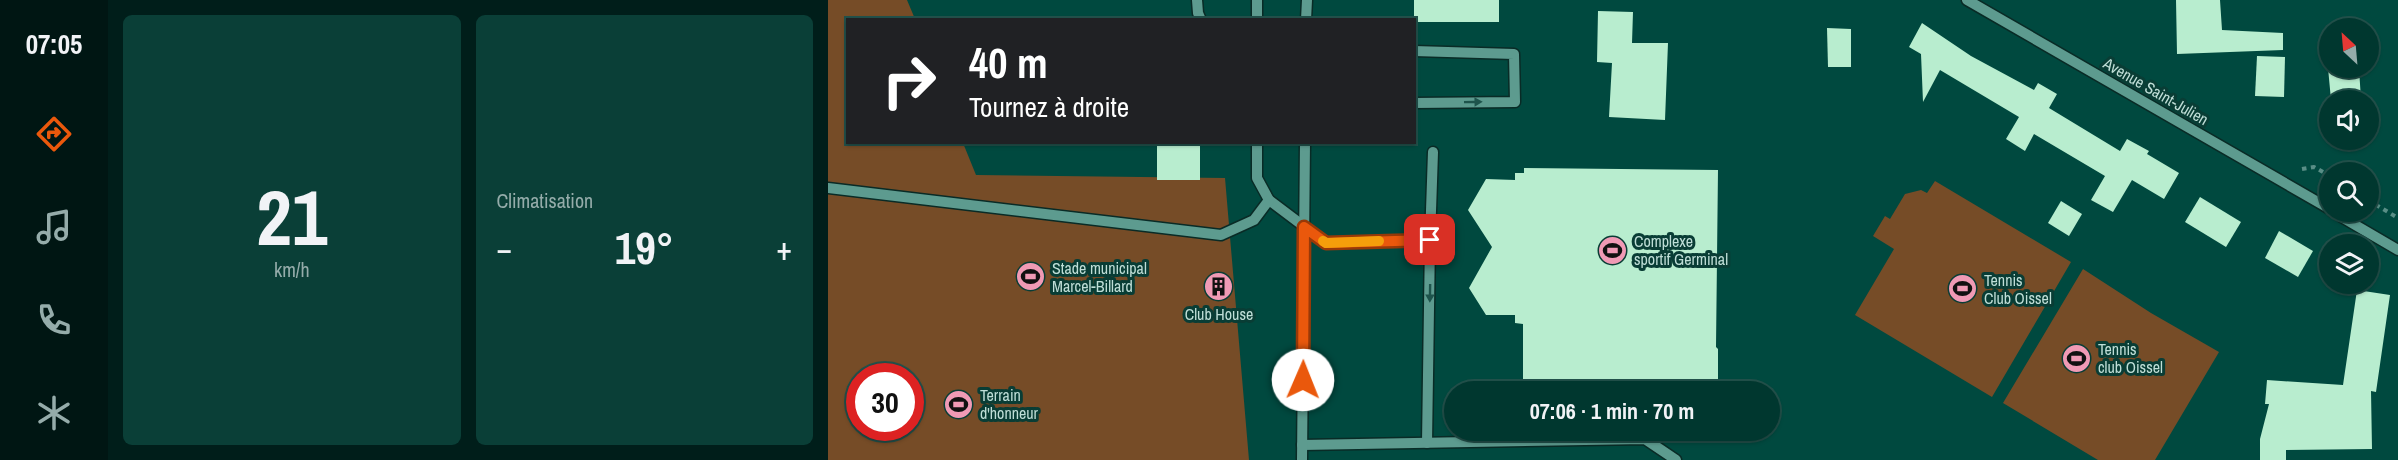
<!DOCTYPE html>
<html lang="fr">
<head>
<meta charset="utf-8">
<style>
	:root { --surface:#00372f; --page:#0a3f37; --text:#f1f3f6; --muted:#95acaa; --line:#22514b; --accent:#ea580c }
	body { margin:0; font-family:"Archivo Narrow",sans-serif; background:var(--page); color:var(--text); height:100vh; display:flex; flex-direction:column; font-size:22px; white-space:nowrap }
	* { box-sizing:border-box; margin:0 }
	p { font-size:20px; color:var(--muted) }
	.icon { flex:none; width:33px; height:33px; fill:none; stroke:currentColor; stroke-width:2; stroke-linecap:round; stroke-linejoin:round }
	.map { position:relative; flex:1; overflow:hidden }
	.details { display:flex; flex-direction:column; gap:15px; padding:15px; background:#001e1a; width:720px }
	.details>* { flex:none }
	.banner { position:absolute; left:18px; top:18px; width:570px; height:126px; border-radius:0px; box-shadow:0 2px 4px #0004,0 0 0 2px var(--line); background:#202124; color:#fff; overflow:hidden }
	.needle { width:39px; rotate:334deg }
	.buttons { position:absolute; left:1491px; top:18px; display:grid; gap:12px }
	.buttons a { display:grid; place-items:center; width:60px; height:60px; border-radius:50%; background:var(--surface); box-shadow:0 2px 4px #0004,0 0 0 2px var(--line); font-size:30px }
	.speed { position:absolute; left:18px; top:363px; display:flex; gap:12px; font-size:30px; font-weight:700; text-align:center }
	.speed>* { display:grid; place-content:center; width:78px; height:78px; border-radius:50%; background:var(--surface); box-shadow:0 2px 4px #0004,0 0 0 2px var(--line); line-height:1 }
	.speed .limit { border:9px solid #d22; background:#fff; color:#111 }
	.pin { position:absolute; display:grid; place-items:center; width:51px; height:51px; color:#fff; margin:-26px; border-radius:12px; box-shadow:0 3px 9px #0006 }
	.me { position:absolute; width:66px; margin:-33px; rotate:1deg; stroke-linejoin:round; filter:drop-shadow(0 0 4px #0008) }
	.turn { display:flex; align-items:center; gap:21px; height:126px; padding:0 24px; font-size:27px }
	.turn .icon { width:78px; height:78px; stroke-width:2.5 }
	.turn b { display:block; font-size:42px; line-height:51px }
	.big { font-size:45px; font-weight:700; line-height:1.1 }
	.details .widget { flex:1; display:flex; flex-direction:column; justify-content:center; gap:9px; min-width:0; padding:0 21px; border-radius:9px; background:var(--page) }
	.details .dial { align-items:center; gap:0 }
	.dial b { font-size:78px; line-height:1 }
	.heat { display:flex; justify-content:space-between; align-items:center; font-size:33px; direction:ltr }
	.details .tiles { flex:1; display:grid; gap:15px; grid-template-columns:repeat(2,1fr) }
	.trip { position:absolute; left:616px; top:381px; width:336px; height:60px; border-radius:30px; background:var(--surface); box-shadow:0 2px 4px #0004,0 0 0 2px var(--line); font-weight:700; line-height:60px; text-align:center }
	main { display:flex; flex:1; min-height:0 }
	.tab-bar { display:flex; flex-direction:column; width:108px; justify-content:space-around; align-items:center; background:#001613; color:var(--muted) }
	.tab-bar .icon { width:42px; height:42px }
	.tab-bar .active { color:var(--accent) }
	.tab-bar b { font-size:27px; color:var(--text) }
	.map>svg:first-child { display:block }
	.green { fill:#764c27; fill-rule:evenodd }
	.building { fill:#b8edcf }
	.lines { fill:none; stroke-linecap:round; stroke-linejoin:round }
	.minor-casing { stroke:#092b26; stroke-width:13 }
	.path { stroke:#598e86; stroke-width:4; stroke-dasharray:4.5 4.5; stroke-linecap:butt }
	.minor { stroke:#5d9b8f; stroke-width:10 }
	.oneway { fill:#1e544c }
	.route-casing { stroke:#983908; stroke-width:15 }
	.route { stroke:#ea580c; stroke-width:10 }
	.slow { stroke:#f59e0b; stroke-width:10 }
	.labels { text-anchor:middle; dominant-baseline:central; stroke-width:6; stroke-linejoin:round; paint-order:stroke }
	.street-label { font-size:16px; fill:#bfded7; stroke:#093d35 }
	.poi-label { font-size:16px; fill:#bfded7; stroke:#093d35; text-anchor:start }
</style>
</head>
<body>
<main>
<nav class="tab-bar">
<b>07:05</b>
<svg class="icon active" aria-label="directions" viewBox="0 0 24 24"><path d="M12 3l9 9-9 9-9-9zM9 14v-3h6M13 9l2 2-2 2"/></svg>
<svg class="icon" aria-label="music" viewBox="0 0 24 24"><path d="M9 18V5l10-2v13"/><circle cx="6" cy="18" r="3"/><circle cx="16" cy="16" r="3"/></svg>
<svg class="icon" aria-label="phone" viewBox="0 0 24 24"><path d="M5 4h4l2 5-3 2q2 4 5 5l2-3 5 2v4C11 20 4 13 5 4z"/></svg>
<svg class="icon" aria-label="climate" viewBox="0 0 24 24"><path d="M12 3v18M4 7l16 10M4 17L20 7"/></svg>
</nav>
<section class="details">
<div class="tiles">
<div class="widget dial"><b>21</b><p>km/h</p></div>
<div class="widget"><p>Climatisation</p>
<div class="heat"><a>−</a><b class="big">19°</b><a>+</a></div>
</div>
</div>
</section>
<div class="map">
<svg width="1570" height="460" viewBox="0 0 1570 460">
	<rect width="100%" height="100%" fill="#00493f"/>
	<!-- green -->
	<g class="green">
		<path d="M0,0H79L87,19L20,20V142L135,143L148,175L397,178L421,460H0ZM32,376H82V428H32Z"/>
		<path d="M1107,181L1243,262L1164,397L1027,315L1066,249L1045,236L1057,216L1062,219L1077,194L1093,190L1099,193Z"/>
		<path d="M1255,269L1323,313L1391,352L1327,460H1270L1175,403Z"/>
	</g>
	<!-- building -->
	<g class="building">
		<rect x="586" y="0" width="85" height="22"/>
		<path d="M1348,0H1392L1394,30L1455,33V50L1349,54Z"/>
		<path d="M770,11L805,12L804,43H840L837,120L781,117L784,63L769,62Z"/>
		<path d="M1094,23L1143,56L1206,90L1210,83L1229,94L1221,108L1292,151L1299,139L1321,151L1319,154L1351,173L1336,199L1304,180L1285,212L1263,200L1277,176L1206,134L1197,151L1178,139L1191,117L1112,70L1095,102L1093,54L1081,47Z"/>
		<path d="M999,28L1023,29V67H1000Z"/>
		<path d="M1429,56L1457,57L1456,97L1427,96Z"/>
		<path d="M1500,68H1531L1533,100H1503Z"/>
		<rect x="329" y="142" width="43" height="38"/>
		<path d="M696,168L890,170L888,347L890,349V392H695V324L687,323V315H658L641,288L664,247L640,210L658,179L687,180V173H696Z"/>
		<path d="M1372,197L1413,222L1398,247L1357,222Z"/>
		<path d="M1233,201L1254,214L1241,236L1220,223Z"/>
		<path d="M1451,231L1485,251L1470,277L1437,258Z"/>
		<path d="M1529,290L1562,295L1548,392L1543,391L1544,449L1458,450V460H1432V439L1441,404H1437L1439,380L1515,385Z"/>
	</g>
	<g class="lines">
		<defs>
			<g id="minor">
				<path d="M369,0L370,13L373,20"/>
				<path d="M429,0V20"/>
				<path d="M1139,0L1502,209"/>
				<path d="M478,20L479,0"/>
				<path d="M586,51L686,54L687,102L586,103"/>
				<path d="M429,142V178L441,200L498,243L602,240L599,443"/>
				<path d="M0,188L393,235L426,220L441,200"/>
				<path d="M1505,212L1570,250"/>
				<path d="M602,240L605,152"/>
				<path d="M474,445L817,439L848,460"/>
				<path d="M474,460L477,142"/>
			</g>
		</defs>
		<!-- minor casing -->
		<use href="#minor" class="minor-casing"/>
		<!-- path -->
		<g class="path">
			<path d="M1474,169L1486,167L1502,176"/>
			<path d="M1540,200L1570,218"/>
		</g>
		<!-- minor -->
		<use href="#minor" class="minor"/>
	</g>
	<!-- one-way arrows -->
	<defs><path id="oneway-solid" d="M-6-.8H1V-3.2L6.5 0L1 3.2V.8H-6Z" transform="scale(1.5)"/></defs>
	<g class="oneway">
		<use href="#oneway-solid" transform="translate(645 102) rotate(-1)"/>
		<use href="#oneway-solid" transform="translate(602 293) rotate(91)"/>
	</g>
	<g class="lines">
		<defs>
			<path id="route" d="M475,380L476,227L498,243L602,240"/>
		</defs>
		<!-- route casing -->
		<use href="#route" class="route-casing"/>
		<!-- route -->
		<use href="#route" class="route"/>
		<!-- slow -->
		<path class="slow" d="M495,241L498,243L551,241"/>
	</g>
	<!-- icons -->
	<defs>
		<symbol id="stadium-disc" viewBox="-11 -11 22 22"><circle r="9.5" fill="#f09ab5" stroke="#093d35"/><path d="M0-5a6.5 5 0 1 0 0 10a6.5 5 0 1 0 0-10ZM-3.5-1.8h7v3.6h-7Z" fill="#111"/></symbol>
		<symbol id="building-disc" viewBox="-11 -11 22 22"><circle r="9.5" fill="#f09ab5" stroke="#093d35"/><path d="M-4-6H4V6H1V3H-1V6H-4ZM-2.5-4.3h1.7v1.8h-1.7ZM.8-4.3h1.7v1.8H.8ZM-2.5-1h1.7V.8h-1.7ZM.8-1h1.7V.8H.8Z" fill="#111"/></symbol>
	</defs>
	<g fill-rule="evenodd">
		<use href="#stadium-disc" x="768" y="234" width="33" height="33"/>
		<use href="#stadium-disc" x="186" y="260" width="33" height="33"/>
		<use href="#building-disc" x="374" y="270" width="33" height="33"/>
		<use href="#stadium-disc" x="1118" y="272" width="33" height="33"/>
		<use href="#stadium-disc" x="1232" y="342" width="33" height="33"/>
		<use href="#stadium-disc" x="114" y="388" width="33" height="33"/>
	</g>
	<g class="labels">
		<!-- street labels -->
		<g class="street-label">
			<text transform="translate(1328 91) rotate(30)">Avenue Saint-Julien</text>
		</g>
		<!-- poi labels -->
		<g class="poi-label">
			<text x="806" y="241">Complexe<tspan x="806" dy="18">sportif Germinal</tspan></text>
			<text x="224" y="268">Stade municipal<tspan x="224" dy="18">Marcel-Billard</tspan></text>
			<text x="1156" y="280">Tennis<tspan x="1156" dy="18">Club Oissel</tspan></text>
			<text x="391" y="314" text-anchor="middle">Club House</text>
			<text x="1270" y="349">Tennis<tspan x="1270" dy="18">club Oissel</tspan></text>
			<text x="152" y="395">Terrain<tspan x="152" dy="18">d'honneur</tspan></text>
		</g>
	</g>
</svg>
<div class="buttons">
<a><svg class="needle" viewBox="-14 -14 28 28"><path d="M0-13l5 13h-10z" fill="#e53935"/><path d="M0 13l5-13h-10z" fill="#95acaa"/></svg></a>
<a><svg class="icon" aria-label="sound" viewBox="0 0 24 24"><path d="M4 9h4l5-4v14l-5-4H4zM17 9q2 3 0 6"/></svg></a>
<a><svg class="icon" aria-label="search" viewBox="0 0 24 24"><circle cx="10" cy="10" r="6"/><path d="M15 15l6 6"/></svg></a>
<a><svg class="icon" aria-label="layers" viewBox="0 0 24 24"><path d="M12 4l9 5-9 5-9-5zM3 14l9 5 9-5"/></svg></a>
</div>
<div class="speed"><div class="limit">30</div></div>
<div class="pin" style="left:602px;top:240px;background:#d93025"><svg class="icon" aria-label="arrive" viewBox="0 0 24 24"><path d="M6 21V4h12l-3 4 3 4H6"/></svg></div>
<svg class="me" style="left:475px;top:380px" viewBox="-20 -20 40 40"><circle r="19" fill="#fff"/><path d="M0-13L10 11 0 6-10 11z" fill="#ea580c"/></svg>
<div class="trip">07:06 · 1 min · 70 m</div>
<div class="banner">
<div class="turn"><svg class="icon" aria-label="right" viewBox="0 0 24 24"><path d="M7 20v-9h11M14 6l5 5-5 5"/></svg><div><b>40 m</b>Tournez à droite</div></div>
</div>
</div>
</main>
</body>
</html>
